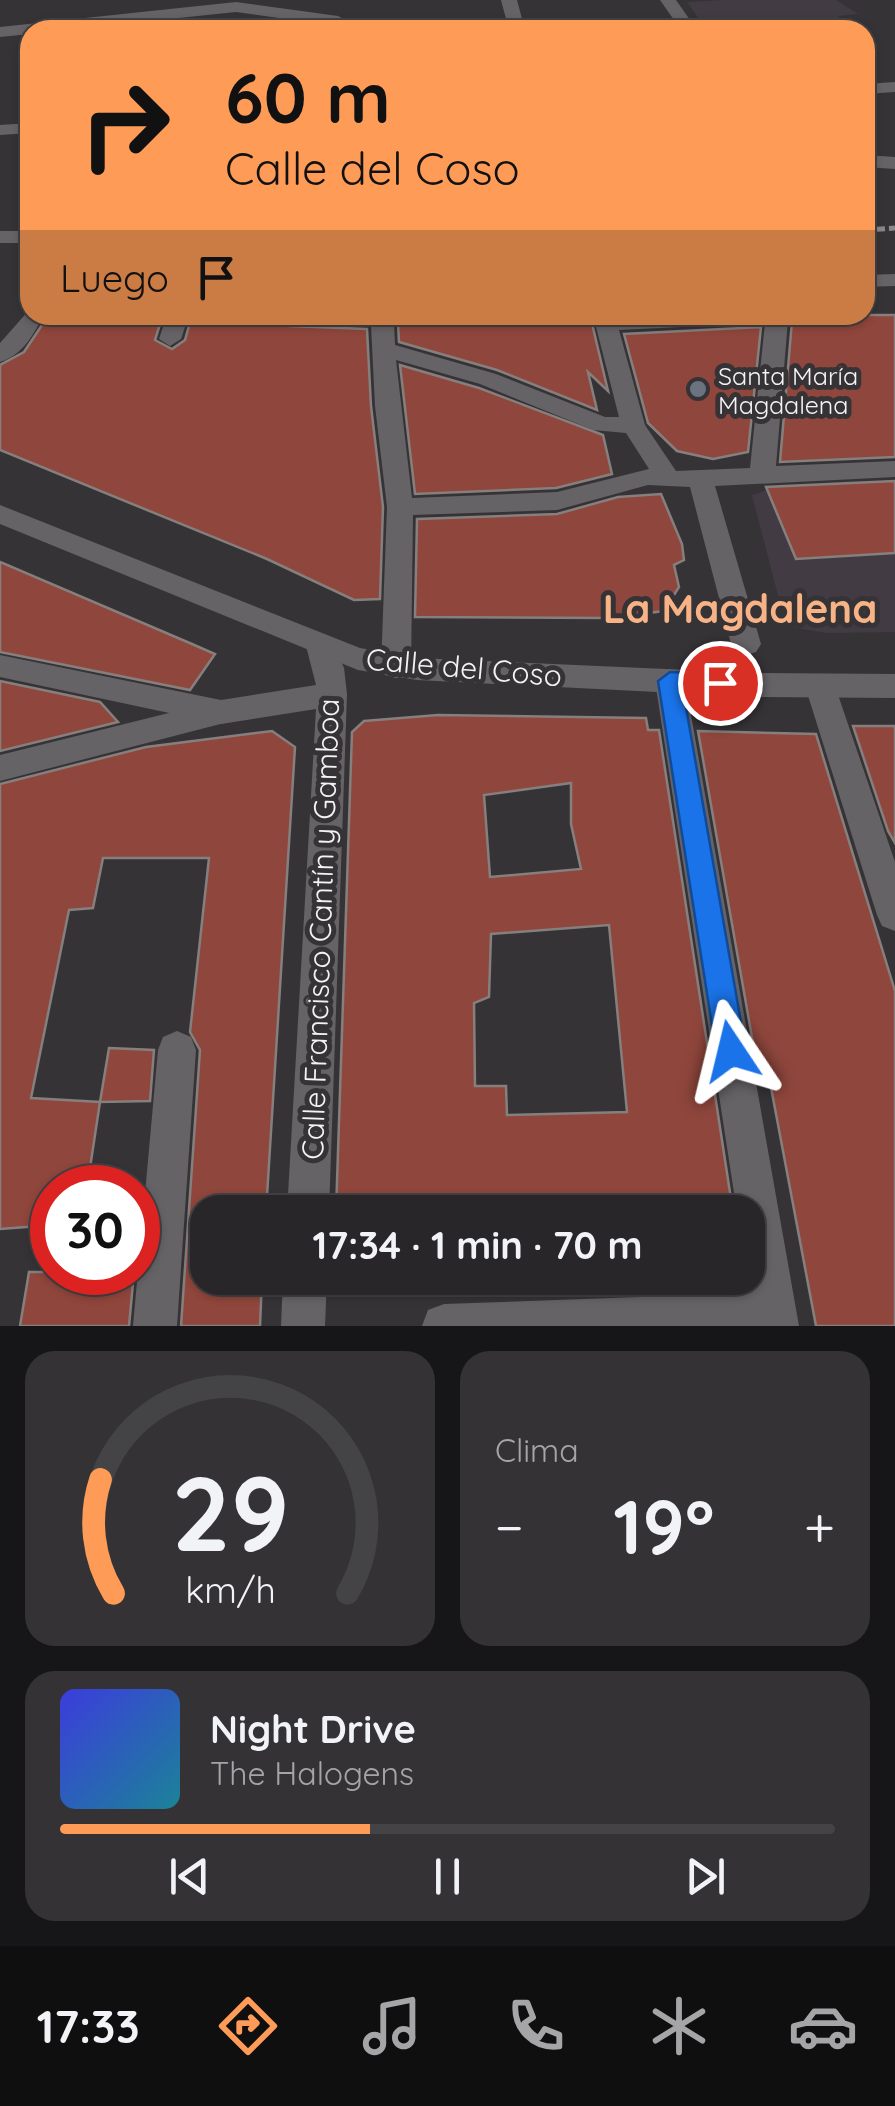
<!DOCTYPE html>
<html lang="es">
<head>
<meta charset="utf-8">
<style>
	:root { --surface:#282629; --page:#343235; --text:#f1f3f6; --muted:#a5a5a8; --line:#444346; --accent:#fe9c57 }
	body { margin:0; font-family:Quicksand,sans-serif; background:var(--page); color:var(--text); height:100vh; display:flex; flex-direction:column; font-size:38px; white-space:nowrap }
	* { box-sizing:border-box; margin:0 }
	p { font-size:32px; color:var(--muted) }
	.icon { flex:none; width:55px; height:55px; fill:none; stroke:currentColor; stroke-width:2; stroke-linecap:round; stroke-linejoin:round }
	.map { position:relative; height:1326px; overflow:hidden }
	.side { display:flex; flex-direction:column; gap:25px; padding:25px; background:#161517; flex:1 }
	.side>* { flex:none }
	.banner { position:absolute; left:20px; top:20px; width:855px; height:305px; border-radius:30px; box-shadow:0 2px 8px #0004,0 0 0 2px var(--line); background:#fe9c57; color:#111; overflow:hidden }
	.speed { position:absolute; left:30px; top:1165px; display:flex; gap:20px; font-size:50px; font-weight:700; text-align:center }
	.speed>* { display:grid; place-content:center; width:130px; height:130px; border-radius:50%; background:var(--surface); box-shadow:0 2px 8px #0004,0 0 0 2px var(--line); line-height:1 }
	.speed .limit { border:15px solid #d22; background:#fff; color:#111 }
	.pin { position:absolute; display:grid; place-items:center; width:85px; height:85px; color:#fff; margin:-42px; border:5px solid #fff; border-radius:50%; box-shadow:0 2px 10px #0007 }
	.me { position:absolute; width:110px; margin:-55px; rotate:350deg; stroke-linejoin:round; filter:drop-shadow(0 0 8px #0008) }
	.turn { display:flex; align-items:center; gap:35px; height:210px; padding:0 40px; font-size:45px }
	.turn .icon { width:130px; height:130px; stroke-width:2.5 }
	.turn b { display:block; font-size:70px; line-height:85px }
	.then { display:flex; align-items:center; height:95px; padding:0 40px; background:#0003; gap:20px; font-size:38px }
	.big { font-size:75px; font-weight:700; line-height:1.1 }
	.side .widget { flex:1; display:flex; flex-direction:column; justify-content:center; gap:15px; min-width:0; padding:0 35px; border-radius:30px; background:var(--page) }
	.side .dial { align-items:center; gap:0 }
	.dial svg { height:260px; overflow:visible; fill:none; stroke:var(--line); stroke-width:7; stroke-linecap:round; text-anchor:middle }
	.dial text { fill:var(--text); stroke:none }
	.song { display:flex; align-items:center; gap:30px }
	.cover { width:120px; height:120px; border-radius:15px; background:linear-gradient(135deg,hsl(240 70% 55%),hsl(190 70% 35%)) }
	.played { height:10px; border-radius:5px; background:linear-gradient(90deg,var(--accent) 40%,var(--line) 40%) }
	.keys { display:flex; justify-content:space-around; direction:ltr }
	.heat { display:flex; justify-content:space-between; align-items:center; font-size:55px; direction:ltr }
	.side .tiles { flex:1; display:grid; gap:25px; grid-template-columns:1fr 1fr }
	.widget:last-child { grid-column:span 2 }
	.trip { position:absolute; left:190px; top:1195px; width:575px; height:100px; border-radius:30px; background:var(--surface); box-shadow:0 2px 8px #0004,0 0 0 2px var(--line); font-weight:700; line-height:100px; text-align:center }
	.tabs { display:flex; height:160px; justify-content:space-around; align-items:center; background:#100f10; color:var(--muted) }
	.tabs .icon { width:70px; height:70px }
	.tabs .selected { color:var(--accent) }
	.tabs b { font-size:45px; color:var(--text) }
	.map>svg:first-child { display:block }
	.built { fill:#423b44 }
	.building { fill:#8f463c; stroke:#857f7e; stroke-width:2.5; fill-rule:evenodd }
	.lines { fill:none; stroke-linecap:round; stroke-linejoin:round }
	.path { stroke:#8a878b; stroke-width:5; stroke-dasharray:8 4; stroke-linecap:butt }
	.pedestrian { fill:#666367; fill-rule:evenodd }
	.minor { fill:#666367; fill-rule:evenodd }
	.tertiary { fill:#666367; fill-rule:evenodd }
	.route { fill:#1a73e8; stroke:#114b97; stroke-width:2.5 }
	.worship-dot { fill:#6b7280; stroke:#363337; stroke-width:4 }
	.labels { text-anchor:middle; dominant-baseline:central; stroke-width:10; stroke-linejoin:round; paint-order:stroke }
	.far-poi-label { font-size:25px; fill:#f4f2f5; stroke:#363337; text-anchor:start }
	.street-label { font-size:30px; fill:#f4f2f5; stroke:#363337 }
	.district-label { font-size:40px; font-weight:bold; fill:#f7b285; stroke:#363337 }
</style>
</head>
<body>
<div class="map">
<svg width="895" height="1326" viewBox="0 0 895 1326">
	<rect width="100%" height="100%" fill="#363337"/>
	<!-- built -->
	<g class="built">
		<path d="M724,0H836L858,14L838,16L849,30H707L687,2Z"/>
		<path d="M895,482V632L826,633L786,626L752,495L774,488Z"/>
	</g>
	<!-- building -->
	<g class="building">
		<path d="M192,315H275L290,326L367,329L371,406L383,507L380,599L354,600L267,559L0,450V365L24,352L46,319L162,318L155,340L172,349L185,340Z"/>
		<path d="M411,315H590L608,391L588,372L597,410L497,370L399,342L398,324Z"/>
		<path d="M796,315H895V457L780,462L792,321Z"/>
		<path d="M761,327L748,452L713,459L677,451L648,423L624,334Z"/>
		<path d="M400,365L479,388L603,435L612,474L556,488L415,494Z"/>
		<path d="M895,481V553L796,559L766,487Z"/>
		<path d="M661,494L682,544L684,560L674,565L679,587L664,611L608,618L415,617L417,519L557,514L618,497Z"/>
		<path d="M0,562L192,644L215,654L190,690L0,652Z"/>
		<path d="M0,681L100,702L118,722L0,751Z"/>
		<path d="M438,715L646,718L648,730H659L733,1212H336L352,732L364,721ZM571,783V824L581,869L490,877L484,795ZM609,925L627,1112L507,1115L506,1086H475L474,1003L489,997L491,934Z"/>
		<path d="M853,726H895V843L888,831Z"/>
		<path d="M272,731L295,747L266,1212H208V1278H262L260,1326H181L200,1050L190,1032L209,858H103L93,908L69,910L31,1098L100,1102L87,1188H52V1225L0,1229V784L146,747Z"/>
		<path d="M698,731L816,734L895,991V1326H816L770,1082L760,1083Z"/>
		<path d="M109,1048L154,1050L150,1101L100,1102Z"/>
		<path d="M29,1272H134L129,1326H20Z"/>
	</g>
	<g class="lines">
		<!-- path -->
		<path class="path" d="M865,230L895,228"/>
		<!-- pedestrian -->
		<g class="pedestrian">
			<rect x="0" y="231" width="30" height="12"/>
			<path d="M167,315H189L181,339L170,346L159,339Z"/>
			<path d="M279,315H408L394,322L395,345L496,374L605,417H619L593,315H792L788,320L776,466L895,461V477L715,486L761,644L756,652L746,655L736,652L731,644L690,487L648,485L557,510L413,515L411,667L407,675L396,678L385,675L381,667L387,507L375,406L371,325L290,322ZM765,323L750,468L676,471L645,425L619,330ZM396,360L480,384L593,430L626,433L649,469L557,492L412,498Z"/>
			<path d="M221,700L232,703L237,712L232,721L0,781V755Z"/>
			<path d="M177,1031L191,1037L196,1050L177,1326H133L158,1050L163,1037Z"/>
		</g>
		<!-- minor -->
		<g class="minor">
			<path d="M501,0H517L525,30H509Z"/>
			<path d="M660,0H676L697,30H681Z"/>
			<path d="M236,2L338,16L365,30L236,12L64,30H30V34L0,37V27Z"/>
			<path d="M865,155L895,157V169L865,167Z"/>
			<path d="M895,274V286L865,287V275Z"/>
			<path d="M30,309V315H44C33,335 23,355 0,362V343Z"/>
			<path d="M321,635L331,638L344,668L347,694L329,1212H287L316,709L221,724L0,677V655L221,700L316,685L306,646L311,638Z"/>
			<path d="M670,669L681,673L685,681L799,1326H422L428,1310L444,1304L750,1293L748,1212H737L655,681L659,673Z"/>
			<path d="M820,674L831,678L835,686L895,862V931L882,926L877,915L805,686L809,678Z"/>
			<path d="M283,1278H327L325,1326H281Z"/>
		</g>
		<!-- tertiary -->
		<g class="tertiary">
			<path d="M895,82V92L865,94V84Z"/>
			<path d="M30,123V133L0,135V125Z"/>
			<path d="M0,505L360,648L417,658L756,673L895,674V698L756,697L417,680L358,670L0,524Z"/>
		</g>
	</g>
	<!-- route -->
	<path class="route" d="M670,672L720,674L732,683L720,692L683,690L746,1051L741,1061L731,1065L721,1061L716,1051L658,681Z"/>
	<!-- markers -->
	<circle class="worship-dot" cx="698" cy="389" r="10"/>
	<g class="labels">
		<!-- far-poi labels -->
		<g class="far-poi-label">
			<text x="718" y="375">Santa María<tspan x="718" dy="29">Magdalena</tspan></text>
		</g>
		<!-- street labels -->
		<g class="street-label">
			<text transform="translate(464 667) rotate(5)">Calle del Coso</text>
			<text transform="translate(320 929) rotate(-88)">Calle Francisco Cantín y Gamboa</text>
		</g>
		<!-- district labels -->
		<g class="district-label">
			<text x="740" y="608">La Magdalena</text>
		</g>
	</g>
</svg>
<div class="speed"><div class="limit">30</div></div>
<div class="pin" style="left:720px;top:683px;background:#d93025"><svg class="icon" aria-label="arrive" viewBox="0 0 24 24"><path d="M6 21V4h12l-3 4 3 4H6"/></svg></div>
<svg class="me" style="left:731px;top:1051px" viewBox="-20 -20 40 40"><path d="M0-17L14 15 0 8-14 15z" fill="#1a73e8" stroke="#fff" stroke-width="4"/></svg>
<div class="trip">17:34 · 1 min · 70 m</div>
<div class="banner">
<div class="turn"><svg class="icon" aria-label="right" viewBox="0 0 24 24"><path d="M7 20v-9h11M14 6l5 5-5 5"/></svg><div><b>60 m</b>Calle del Coso</div></div>
<div class="then">Luego<svg class="icon" aria-label="arrive" viewBox="0 0 24 24"><path d="M6 21V4h12l-3 4 3 4H6"/></svg></div>
</div>
</div>
<section class="side">
<div class="tiles">
<div class="widget dial"><svg viewBox="0 0 100 80">
<path d="M14 69A42 42 0 1 1 86 69"/>
<path d="M14 69A42 42 0 0 1 10 34" stroke="#fe9c57"/>
<text x="50" y="56" font-size="32" font-weight="700">29</text>
<text x="50" y="72" font-size="11">km/h</text>
</svg></div>
<div class="widget"><p>Clima</p>
<div class="heat"><a>−</a><b class="big">19°</b><a>+</a></div>
</div>
<div class="widget">
<div class="song"><i class="cover"></i><div><b>Night Drive</b><p>The Halogens</p></div></div>
<div class="played"></div>
<div class="keys"><svg class="icon" aria-label="previous" viewBox="0 0 24 24"><path d="M18 5L8 12l10 7zM5 5v14"/></svg><svg class="icon" aria-label="pause" viewBox="0 0 24 24"><path d="M8 5v14M16 5v14"/></svg><svg class="icon" aria-label="next" viewBox="0 0 24 24"><path d="M6 5l10 7-10 7zM19 5v14"/></svg></div>
</div>
</div>
</section>
<nav class="tabs">
<b>17:33</b>
<svg class="icon selected" aria-label="directions" viewBox="0 0 24 24"><path d="M12 3l9 9-9 9-9-9zM9 14v-3h6M13 9l2 2-2 2"/></svg>
<svg class="icon" aria-label="music" viewBox="0 0 24 24"><path d="M9 18V5l10-2v13"/><circle cx="6" cy="18" r="3"/><circle cx="16" cy="16" r="3"/></svg>
<svg class="icon" aria-label="phone" viewBox="0 0 24 24"><path d="M5 4h4l2 5-3 2q2 4 5 5l2-3 5 2v4C11 20 4 13 5 4z"/></svg>
<svg class="icon" aria-label="climate" viewBox="0 0 24 24"><path d="M12 3v18M4 7l16 10M4 17L20 7"/></svg>
<svg class="icon" aria-label="car" viewBox="0 0 24 24"><path d="M5 17H2v-5l4-1 3-4h7l3 4 3 1v5h-3M9 17h6M6 11h13"/><circle cx="7" cy="17" r="2"/><circle cx="17" cy="17" r="2"/></svg>
</nav>
</body>
</html>
